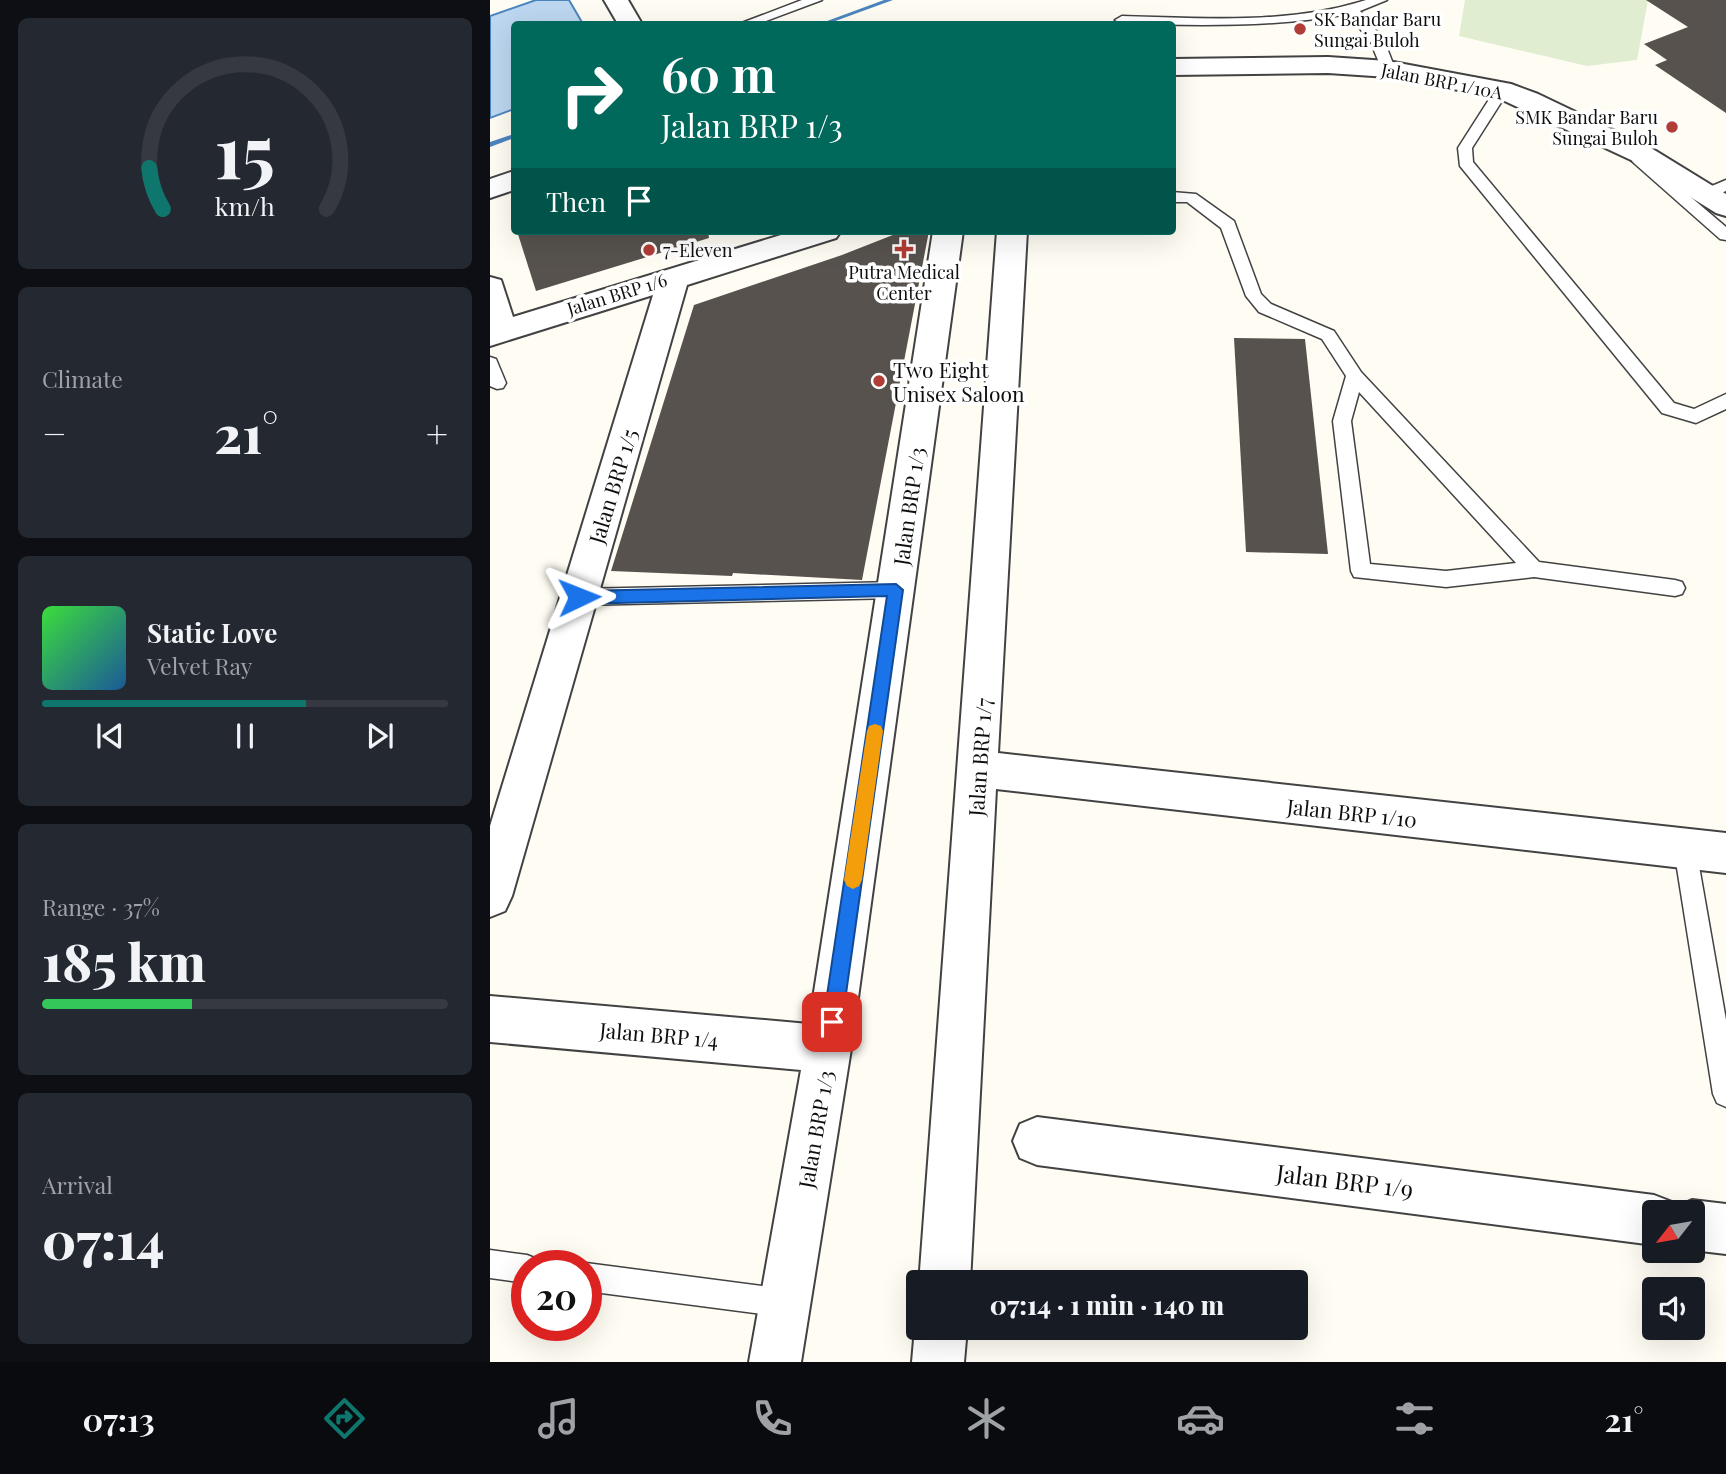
<!DOCTYPE html>
<html lang="en">
<head>
<meta charset="utf-8">
<style>
	:root { --surface:#171b24; --page:#242831; --text:#f1f3f6; --muted:#9ea1a6; --line:#363941; --accent:#0f766e }
	body { margin:0; font-family:"Playfair Display",serif; background:var(--page); color:var(--text); height:100vh; display:flex; flex-direction:column; font-size:26px; white-space:nowrap }
	* { box-sizing:border-box; margin:0 }
	p { font-size:23px; color:var(--muted) }
	.icon { flex:none; width:38px; height:38px; fill:none; stroke:currentColor; stroke-width:2; stroke-linecap:round; stroke-linejoin:round }
	.map { position:relative; flex:1; overflow:hidden }
	.sheet { display:flex; flex-direction:column; gap:18px; padding:18px; background:#0d0f14; width:490px }
	.sheet>* { flex:none }
	.top-card { position:absolute; left:21px; top:21px; width:665px; height:214px; border-radius:7px; box-shadow:0 7px 28px #0002; background:#00695c; color:#fff; overflow:hidden }
	.needle { width:46px; rotate:239deg }
	.buttons { position:absolute; left:1152px; top:1200px; display:grid; gap:14px }
	.buttons a { display:grid; place-items:center; width:63px; height:63px; border-radius:7px; background:var(--surface); box-shadow:0 7px 28px #0002; font-size:35px }
	.speed { position:absolute; left:21px; top:1250px; display:flex; gap:14px; font-size:35px; font-weight:700; text-align:center }
	.speed>* { display:grid; place-content:center; width:91px; height:91px; border-radius:50%; background:var(--surface); box-shadow:0 7px 28px #0002; line-height:1 }
	.speed .limit { border:10px solid #d22; background:#fff; color:#111 }
	.pin { position:absolute; display:grid; place-items:center; width:60px; height:60px; color:#fff; margin:-30px; border-radius:14px; box-shadow:0 4px 10px #0006 }
	.me { position:absolute; width:77px; margin:-38px; rotate:88deg; stroke-linejoin:round; filter:drop-shadow(0 0 5px #0008) }
	.turn { display:flex; align-items:center; gap:24px; height:147px; padding:0 35px; font-size:32px }
	.turn .icon { width:91px; height:91px; stroke-width:2.5 }
	.turn b { display:block; font-size:49px; line-height:60px }
	.then { display:flex; align-items:center; height:66px; padding:0 35px; background:#0003; gap:14px; font-size:26px }
	.big { font-size:52px; font-weight:800; line-height:1.1 }
	.sheet .widget { flex:1; display:flex; flex-direction:column; justify-content:center; gap:10px; min-width:0; padding:0 24px; border-radius:10px; background:var(--page) }
	.sheet .dial { align-items:center; gap:0 }
	.dial svg { height:182px; overflow:visible; fill:none; stroke:var(--line); stroke-width:7; stroke-linecap:round; text-anchor:middle }
	.dial text { fill:var(--text); stroke:none }
	.song { display:flex; align-items:center; gap:21px }
	.cover { width:84px; height:84px; border-radius:10px; background:linear-gradient(135deg,hsl(120 70% 55%),hsl(210 70% 35%)) }
	.played { height:7px; border-radius:4px; background:linear-gradient(90deg,var(--accent) 65%,var(--line) 65%) }
	.keys { display:flex; justify-content:space-around; direction:ltr }
	.heat { display:flex; justify-content:space-between; align-items:center; font-size:38px; direction:ltr }
	.charge { height:10px; border-radius:5px; background:linear-gradient(90deg,#34c759 37%,var(--line) 0) }
	.trip { position:absolute; left:416px; top:1270px; width:402px; height:70px; border-radius:7px; background:var(--surface); box-shadow:0 7px 28px #0002; font-weight:800; line-height:70px; text-align:center }
	.tabs { display:flex; height:112px; justify-content:space-around; align-items:center; background:#090b0e; color:var(--muted) }
	.tabs .icon { width:49px; height:49px }
	.tabs .active { color:var(--accent) }
	.tabs b { font-size:32px; color:var(--text) }
	main { display:flex; flex:1; min-height:0 }
	.map>svg:first-child { display:block }
	.pitch { fill:#e0edd0 }
	.water { fill:#bdd7f0; stroke:#4c85be; stroke-width:2 }
	.lines { fill:none; stroke-linecap:round; stroke-linejoin:round }
	.stream { fill:#4c85be; fill-rule:evenodd }
	.building { fill:#57524d }
	.lane-casing { stroke:#424242; stroke-width:3 }
	.street-casing { stroke:#424242; stroke-width:4 }
	.lane { fill:#fff; fill-rule:evenodd }
	.street { fill:#fff; fill-rule:evenodd }
	.route { fill:#1a73e8; stroke:#114b97; stroke-width:2 }
	.slow { fill:#f59e0b }
	.poi-dot { fill:#b03d36; stroke:#fff; stroke-width:2.5 }
	.labels { text-anchor:middle; dominant-baseline:central; stroke-width:7; stroke-linejoin:round; paint-order:stroke }
	.far-poi-label { font-size:18px; fill:#0f0f0f; stroke:#fff; text-anchor:start }
	.far-street-label { font-size:18px; fill:#0f0f0f; stroke:#fff }
	.poi-label { font-size:21px; fill:#0f0f0f; stroke:#fff; text-anchor:start }
	.street-label { font-size:21px; fill:#0f0f0f; stroke:#fff }
	.near-street-label { font-size:24px; fill:#0f0f0f; stroke:#fff }
</style>
</head>
<body>
<main>
<section class="sheet">
<div class="widget dial"><svg viewBox="0 0 100 80">
<path d="M14 69A42 42 0 1 1 86 69"/>
<path d="M14 69A42 42 0 0 1 8 51" stroke="#0f766e"/>
<text x="50" y="56" font-size="32" font-weight="700">15</text>
<text x="50" y="72" font-size="11">km/h</text>
</svg></div>
<div class="widget"><p>Climate</p>
<div class="heat"><a>−</a><b class="big">21°</b><a>+</a></div>
</div>
<div class="widget">
<div class="song"><i class="cover"></i><div><b>Static Love</b><p>Velvet Ray</p></div></div>
<div class="played"></div>
<div class="keys"><svg class="icon" aria-label="previous" viewBox="0 0 24 24"><path d="M18 5L8 12l10 7zM5 5v14"/></svg><svg class="icon" aria-label="pause" viewBox="0 0 24 24"><path d="M8 5v14M16 5v14"/></svg><svg class="icon" aria-label="next" viewBox="0 0 24 24"><path d="M6 5l10 7-10 7zM19 5v14"/></svg></div>
</div>
<div class="widget"><p>Range · 37%</p><b class="big">185 km</b><div class="charge"></div></div>
<div class="widget"><p>Arrival</p><b class="big">07:14</b></div>
</section>
<div class="map">
<svg width="1236" height="1362" viewBox="0 0 1236 1362">
	<rect width="100%" height="100%" fill="#fefcf3"/>
	<!-- pitch -->
	<path class="pitch" d="M975,0H1158L1147,60L1097,66L969,36Z"/>
	<!-- water -->
	<path class="water" d="M46,0H79L93,24H24V109L0,118V16Z"/>
	<g class="lines">
		<!-- stream -->
		<g class="stream">
			<path d="M394,0H403L337,24H329Z"/>
			<path d="M24,134V138L0,147V142Z"/>
		</g>
	</g>
	<!-- building -->
	<g class="building">
		<path d="M1156,0H1236V113L1165,65L1177,60L1154,44L1198,27Z"/>
		<path d="M27,231H218L219,238L46,291Z"/>
		<path d="M413,231H439L372,580L243,573L242,576L121,571L204,305L352,255Z"/>
		<path d="M744,338L815,339L838,554L756,552Z"/>
	</g>
	<g class="lines">
		<defs>
			<g id="lane">
				<path d="M312,0H332L268,24H249Z"/>
				<path d="M876,0H897L870,11L894,40L905,69L903,72H893L880,41L858,14C783,28 707,25 632,24L625,20L632,16C713,18 798,25 876,0Z"/>
				<path d="M1012,86L1019,90L982,148L983,162L1184,403L1204,409L1236,394V409L1206,423L1172,413L970,166L968,148L1007,87Z"/>
				<path d="M1150,156L1155,158L1236,227V240L1230,239L1145,164L1142,161L1145,158Z"/>
				<path d="M1236,180V191L1215,199L1207,194L1210,191Z"/>
				<path d="M682,192L706,194L744,221L771,294L781,304L844,331L871,372L1049,562L1185,580L1192,582L1195,588L1192,594L1185,596L1044,577L956,587L864,577L861,571L843,421L856,376L832,339L769,312L756,296L731,228L697,202H682ZM869,392L1026,563L956,571L880,564L861,421Z"/>
				<path d="M0,357L6,359L16,383L13,388L7,389L0,386Z"/>
				<path d="M406,582L413,584L416,590L413,596L406,598L89,605L82,603L79,597L82,591L89,589Z"/>
				<path d="M1195,838L1203,841L1206,849L1236,1020V1107L1227,1103L1223,1094L1184,849L1187,841Z"/>
				<path d="M0,1250L37,1255L47,1259L49,1265H37V1283L0,1278Z"/>
				<path d="M96,1263L295,1289L305,1293L309,1303L305,1313L295,1317L96,1291V1265H91Z"/>
			</g>
			<g id="street">
				<path d="M114,0H138L152,24H128Z"/>
				<path d="M838,57L898,61L1021,84L1048,94L1161,148L1236,194V216L1226,213L1141,160L1006,97L898,77L838,73L682,75V59Z"/>
				<path d="M24,171V190L0,198V179Z"/>
				<path d="M304,231H351L346,238L197,285L22,896L15,911L0,917V826L163,295L0,346V277L11,280L23,317Z"/>
				<path d="M443,231H473L361,1049L311,1362H259L311,1070L0,1042V996L319,1024Z"/>
				<path d="M507,231H537L508,753L1236,833V873L506,789L480,1283L429,1284Z"/>
				<path d="M547,1117L1164,1195L1182,1202L1184,1208L1202,1200L1236,1204V1254L1202,1250V1213H1164V1245L547,1165L530,1158L523,1141L530,1124Z"/>
				<path d="M429,1319V1328H477L474,1362H422L425,1328Z"/>
			</g>
		</defs>
		<!-- lane casing -->
		<use href="#lane" class="lane-casing"/>
		<!-- street casing -->
		<use href="#street" class="street-casing"/>
		<!-- lane -->
		<use href="#lane" class="lane"/>
		<!-- street -->
		<use href="#street" class="street"/>
	</g>
	<!-- route -->
	<path class="route" d="M406,584L413,590L352,1022L349,1029L342,1031L336,1029L333,1022L397,596L89,604L81,597L89,591Z"/>
	<!-- slow -->
	<path class="slow" d="M385,724L391,726L393,731L372,880L369,886L363,889L357,886L354,880L377,731L379,726Z"/>
	<!-- markers -->
	<g class="poi-dot">
		<circle cx="810" cy="29" r="7"/>
		<circle cx="1182" cy="127" r="7"/>
		<path d="M410.5 238.5h7v7h7v7h-7v7h-7v-7h-7v-7h7z"/>
		<circle cx="159" cy="250" r="7"/>
		<circle cx="389" cy="381" r="7"/>
	</g>
	<g class="labels">
		<!-- far-poi labels -->
		<g class="far-poi-label">
			<text x="824" y="19">SK Bandar Baru<tspan x="824" dy="21">Sungai Buloh</tspan></text>
			<text x="1168" y="117" text-anchor="end">SMK Bandar Baru<tspan x="1168" dy="21">Sungai Buloh</tspan></text>
			<text x="173" y="250">7-Eleven</text>
			<text x="414" y="272" text-anchor="middle">Putra Medical<tspan x="414" dy="21">Center</tspan></text>
		</g>
		<!-- far-street labels -->
		<g class="far-street-label">
			<text transform="translate(952 81) rotate(11)">Jalan BRP 1/10A</text>
			<text transform="translate(127 294) rotate(-17)">Jalan BRP 1/6</text>
		</g>
		<!-- poi labels -->
		<g class="poi-label">
			<text x="403" y="369">Two Eight<tspan x="403" dy="24">Unisex Saloon</tspan></text>
		</g>
		<!-- street labels -->
		<g class="street-label">
			<text transform="translate(122 486) rotate(-73)">Jalan BRP 1/5</text>
			<text transform="translate(418 506) rotate(-82)">Jalan BRP 1/3</text>
			<text transform="translate(489 757) rotate(-86)">Jalan BRP 1/7</text>
			<text transform="translate(862 812) rotate(6)">Jalan BRP 1/10</text>
			<text transform="translate(169 1034) rotate(5)">Jalan BRP 1/4</text>
			<text transform="translate(325 1129) rotate(-80)">Jalan BRP 1/3</text>
		</g>
		<!-- near-street labels -->
		<g class="near-street-label">
			<text transform="translate(855 1180) rotate(7)">Jalan BRP 1/9</text>
		</g>
	</g>
</svg>
<div class="buttons">
<a><svg class="needle" viewBox="-14 -14 28 28"><path d="M0-13l5 13h-10z" fill="#e53935"/><path d="M0 13l5-13h-10z" fill="#9ea1a6"/></svg></a>
<a><svg class="icon" aria-label="sound" viewBox="0 0 24 24"><path d="M4 9h4l5-4v14l-5-4H4zM17 9q2 3 0 6"/></svg></a>
</div>
<div class="speed"><div class="limit">20</div></div>
<div class="pin" style="left:342px;top:1022px;background:#d93025"><svg class="icon" aria-label="arrive" viewBox="0 0 24 24"><path d="M6 21V4h12l-3 4 3 4H6"/></svg></div>
<svg class="me" style="left:89px;top:597px" viewBox="-20 -20 40 40"><path d="M0-17L14 15 0 8-14 15z" fill="#1a73e8" stroke="#fff" stroke-width="4"/></svg>
<div class="trip">07:14 · 1 min · 140 m</div>
<div class="top-card">
<div class="turn"><svg class="icon" aria-label="right" viewBox="0 0 24 24"><path d="M7 20v-9h11M14 6l5 5-5 5"/></svg><div><b>60 m</b>Jalan BRP 1/3</div></div>
<div class="then">Then<svg class="icon" aria-label="arrive" viewBox="0 0 24 24"><path d="M6 21V4h12l-3 4 3 4H6"/></svg></div>
</div>
</div>
</main>
<nav class="tabs">
<b>07:13</b>
<svg class="icon active" aria-label="directions" viewBox="0 0 24 24"><path d="M12 3l9 9-9 9-9-9zM9 14v-3h6M13 9l2 2-2 2"/></svg>
<svg class="icon" aria-label="music" viewBox="0 0 24 24"><path d="M9 18V5l10-2v13"/><circle cx="6" cy="18" r="3"/><circle cx="16" cy="16" r="3"/></svg>
<svg class="icon" aria-label="phone" viewBox="0 0 24 24"><path d="M5 4h4l2 5-3 2q2 4 5 5l2-3 5 2v4C11 20 4 13 5 4z"/></svg>
<svg class="icon" aria-label="climate" viewBox="0 0 24 24"><path d="M12 3v18M4 7l16 10M4 17L20 7"/></svg>
<svg class="icon" aria-label="car" viewBox="0 0 24 24"><path d="M5 17H2v-5l4-1 3-4h7l3 4 3 1v5h-3M9 17h6M6 11h13"/><circle cx="7" cy="17" r="2"/><circle cx="17" cy="17" r="2"/></svg>
<svg class="icon" aria-label="filters" viewBox="0 0 24 24"><path d="M4 7h16M4 17h16"/><circle cx="9" cy="7" r="2"/><circle cx="15" cy="17" r="2"/></svg>
<b>21°</b>
</nav>
</body>
</html>
